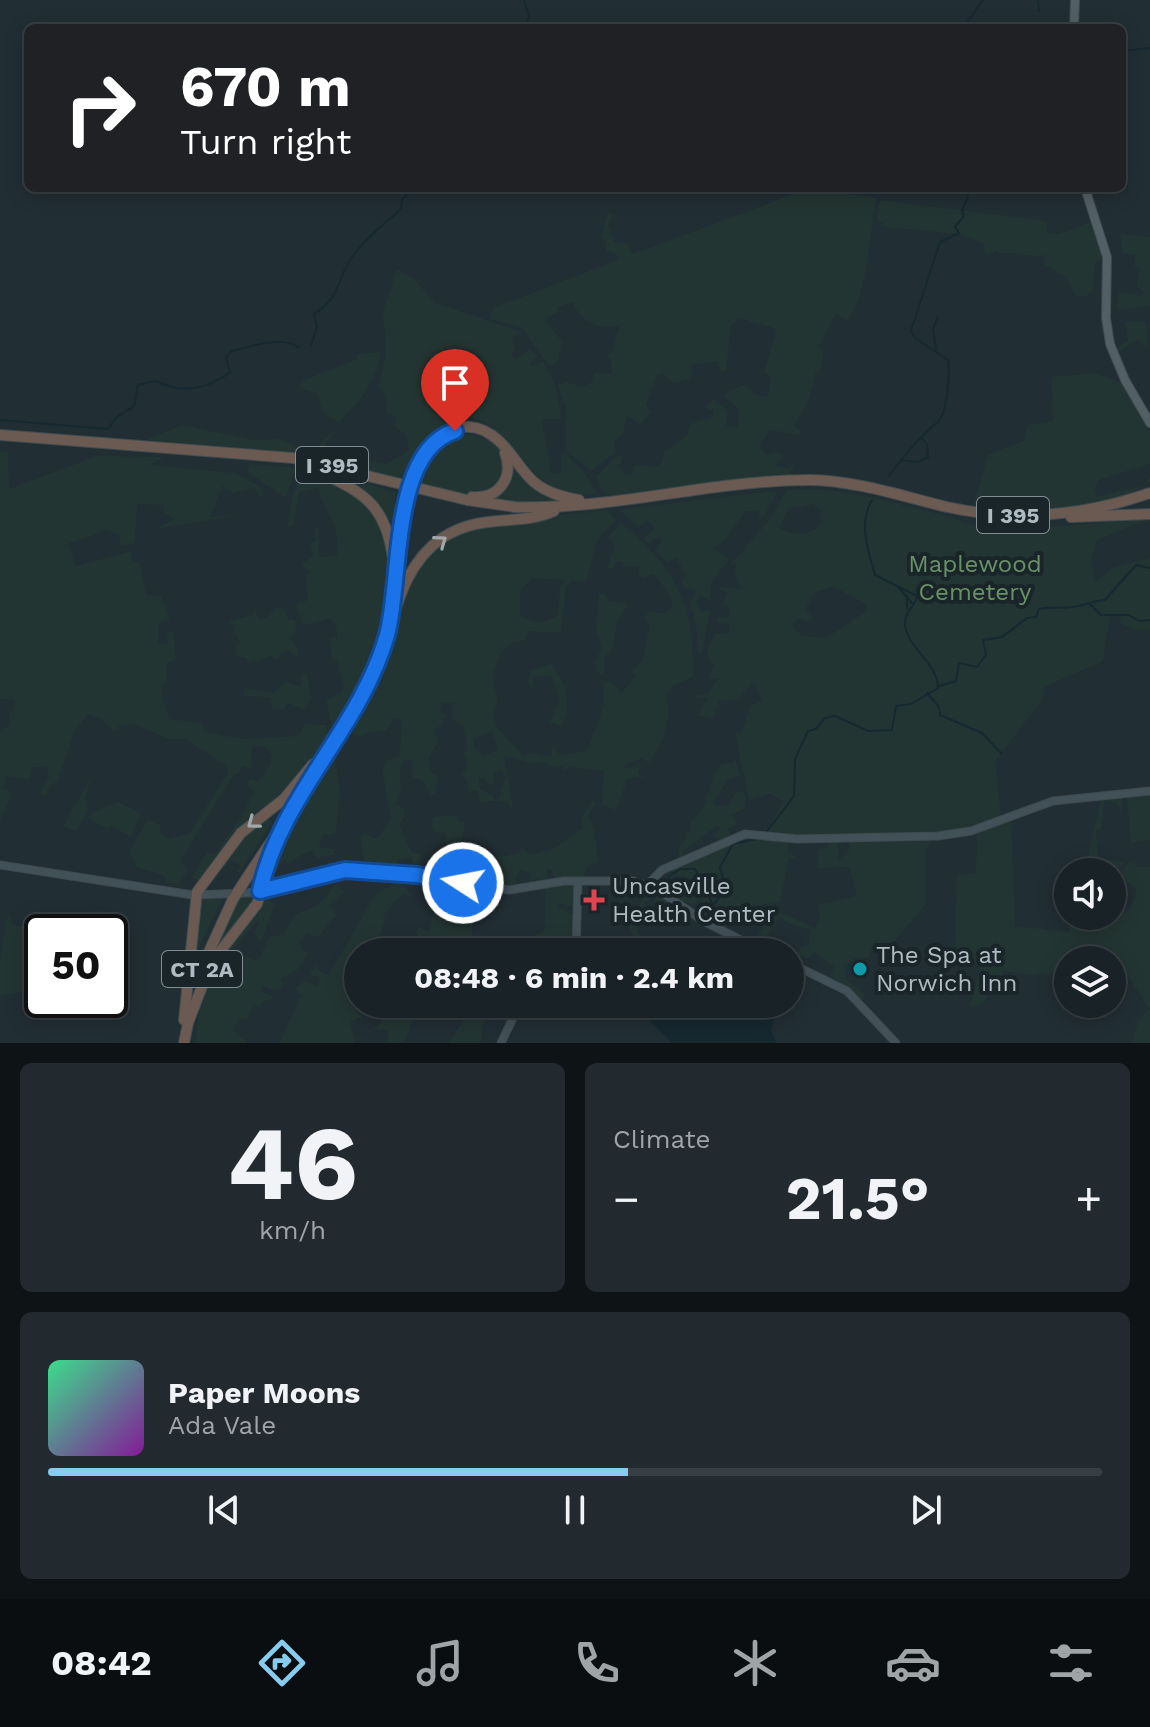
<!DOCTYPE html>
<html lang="en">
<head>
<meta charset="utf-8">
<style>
	:root { --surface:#192227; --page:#222a2f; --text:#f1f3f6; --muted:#9fa4a7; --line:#373f44; --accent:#87ccee }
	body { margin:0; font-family:"Work Sans",sans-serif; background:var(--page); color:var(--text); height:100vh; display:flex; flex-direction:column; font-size:30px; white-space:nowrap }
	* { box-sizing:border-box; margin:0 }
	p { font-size:26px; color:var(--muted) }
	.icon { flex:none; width:44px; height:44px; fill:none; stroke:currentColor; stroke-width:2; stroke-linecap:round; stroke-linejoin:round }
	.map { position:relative; height:1043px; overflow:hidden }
	.side { display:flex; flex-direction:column; gap:20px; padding:20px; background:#0e1315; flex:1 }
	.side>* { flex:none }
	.banner { position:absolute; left:24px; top:24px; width:1102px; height:168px; border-radius:12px; box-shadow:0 4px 20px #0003,0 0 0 2px var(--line); background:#202124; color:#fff; overflow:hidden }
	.controls { position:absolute; left:1054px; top:858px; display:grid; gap:16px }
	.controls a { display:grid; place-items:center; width:72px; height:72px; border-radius:50%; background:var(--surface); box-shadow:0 4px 20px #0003,0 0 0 2px var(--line); font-size:40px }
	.speed { position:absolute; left:24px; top:914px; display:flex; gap:16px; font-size:40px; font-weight:700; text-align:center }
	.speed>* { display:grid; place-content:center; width:104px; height:104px; border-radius:50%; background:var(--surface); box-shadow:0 4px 20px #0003,0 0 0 2px var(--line); line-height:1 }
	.speed .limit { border:4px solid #111; border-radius:12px; background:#fff; color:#111 }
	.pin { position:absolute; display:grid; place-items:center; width:68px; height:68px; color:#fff; margin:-82px -34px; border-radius:50% 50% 50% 0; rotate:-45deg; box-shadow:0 0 8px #0007 }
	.pin .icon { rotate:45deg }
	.me { position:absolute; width:88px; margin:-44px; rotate:281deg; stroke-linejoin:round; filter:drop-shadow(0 0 6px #0008) }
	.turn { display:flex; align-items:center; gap:28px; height:168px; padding:0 24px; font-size:36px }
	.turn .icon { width:104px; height:104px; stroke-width:2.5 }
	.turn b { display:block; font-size:56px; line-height:68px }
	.big { font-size:60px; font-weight:700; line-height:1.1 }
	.side .tile { flex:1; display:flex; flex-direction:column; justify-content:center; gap:12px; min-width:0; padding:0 28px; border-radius:12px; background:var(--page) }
	.side .dial { align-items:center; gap:0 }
	.dial b { font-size:104px; line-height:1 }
	.song { display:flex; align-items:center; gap:24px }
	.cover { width:96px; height:96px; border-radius:12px; background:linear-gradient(135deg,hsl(150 70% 55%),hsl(290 70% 35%)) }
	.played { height:8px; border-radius:4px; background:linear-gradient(90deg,var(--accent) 55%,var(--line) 55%) }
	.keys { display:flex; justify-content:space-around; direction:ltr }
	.heat { display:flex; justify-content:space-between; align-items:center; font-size:44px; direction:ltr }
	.side .tiles { flex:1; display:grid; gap:20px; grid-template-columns:1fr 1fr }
	.tile:last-child { grid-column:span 2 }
	.trip { position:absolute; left:344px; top:938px; width:460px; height:80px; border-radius:40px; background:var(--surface); box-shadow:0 4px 20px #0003,0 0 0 2px var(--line); font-weight:700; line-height:80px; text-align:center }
	.menu { display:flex; height:128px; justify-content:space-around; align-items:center; background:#0a0e10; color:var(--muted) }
	.menu .icon { width:56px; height:56px }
	.menu .current { color:var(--accent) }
	.menu b { font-size:36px; color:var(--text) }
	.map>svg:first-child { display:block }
	.green { fill:#233532; fill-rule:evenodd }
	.water { fill:#162830 }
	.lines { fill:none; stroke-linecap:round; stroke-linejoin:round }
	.stream { stroke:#162830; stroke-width:2 }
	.secondary-casing { stroke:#3e494f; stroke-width:9 }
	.primary-casing { stroke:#3e494f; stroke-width:10 }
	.motorway-casing { stroke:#3f4b4f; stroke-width:12 }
	.secondary { stroke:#425058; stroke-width:7 }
	.primary { stroke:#525f65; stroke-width:8 }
	.motorway { stroke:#6a5a52; stroke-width:10 }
	.motorway-bridge-casing { stroke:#3f4b4f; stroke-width:12; stroke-linecap:butt }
	.motorway-bridge { stroke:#6a5a52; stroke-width:10 }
	.oneway { stroke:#a0a8ac }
	.route-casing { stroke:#114b97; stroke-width:20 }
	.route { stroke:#1a73e8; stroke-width:14 }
	.health-dot { fill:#e0444e; stroke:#1a2529; stroke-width:3 }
	.culture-dot { fill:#0f9aa8; stroke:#1a2529; stroke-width:3 }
	.labels { text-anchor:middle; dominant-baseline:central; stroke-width:8; stroke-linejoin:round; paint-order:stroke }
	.shield { fill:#1a2529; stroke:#828e94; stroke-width:2 }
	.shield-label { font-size:22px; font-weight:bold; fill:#aebbc2 }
	.park-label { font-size:24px; fill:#6a9068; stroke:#1a2529 }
	.poi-label { font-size:24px; fill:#aebbc2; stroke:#1a2529; text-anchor:start }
</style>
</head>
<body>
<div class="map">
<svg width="1150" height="1043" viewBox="0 0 1150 1043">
	<rect width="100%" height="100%" fill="#212e34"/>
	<!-- green -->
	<g class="green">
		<path d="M810,188L876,198L865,274L858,302L848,320L835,314L819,347L824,354L820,371L816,372L809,399L794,426L801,431L800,435L770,430L759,445L766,455L776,452L783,455L776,466L789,469L797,459L787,479L606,496L595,477L619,454L623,458L619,467L626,475L632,474L634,466C642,463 650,469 661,465L664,452L687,435L690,424L713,417V410H707L706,405L714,399L727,411L726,425L738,427L739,409L722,395L746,384L755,395L768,397L771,376L764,373L776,332L774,328L738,318L731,326L726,372L721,371L717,361L691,365V379L673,383L664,374L657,375L646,405L651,412L640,425L627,416L623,434L614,440L616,452L591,471L566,451V409L558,385L567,382L581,387L592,382L594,373L612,374L611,360L606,357L612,351L620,325C600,331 579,322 573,302L558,307L559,312L547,317V323L562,341L558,362L549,366L522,328L490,319L493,308L618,260L616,254L606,251V240L601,238L608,212L613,214L608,225L614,242L628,244L633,254Z"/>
		<path d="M880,200L1041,220L1047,224L1048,233L1059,234L1094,221L1106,258L1095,262L1093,291L1084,297L1076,296L1067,278L1045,265V255C1031,259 1014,250 1000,254L997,251L987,254L983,250L985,244L959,234L884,227L883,222L877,221Z"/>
		<path d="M1120,234L1150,237V306L1122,310L1116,308L1119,292L1141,296L1144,292L1136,286L1140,268L1134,266L1136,255L1123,254Z"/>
		<path d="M397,269L413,278L435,303L522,332L512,337L515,349L511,353L515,360L530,349L538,356L530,364L532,366L543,361L554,382L562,419H542L551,474L561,473V454L564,452L583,471L598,494C580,497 561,494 545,482C510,457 485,382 427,438C415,449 406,466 406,481L311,458L322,442L345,422L325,443L327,451L387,464L409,450L406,435L394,426L397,418L387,413L386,396L379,388L386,352L383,312Z"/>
		<path d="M1125,322H1146L1147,350L1138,339L1117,353V348L1128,341Z"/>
		<path d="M381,352C378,379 358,405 338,422L324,414L316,393L299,388L302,381L357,359L356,354Z"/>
		<path d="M1095,373L1123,383L1150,431V464L1099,480L1095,489L1097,497L1144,485L1150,477V481C1117,509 1069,509 1028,513L1027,509L974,505L988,454L1024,441L1028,425L1053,421L1052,377Z"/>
		<path d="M182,425L253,440L278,439L292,444L303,453L147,440Z"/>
		<path d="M454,434C493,432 518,454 494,491L472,496L413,482C421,460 432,444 454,434Z"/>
		<path d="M0,452H8L9,489L97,456L165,457L150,465L235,473L264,489L261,499L254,488L233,493L223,486L210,517L240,515L155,529L174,519L164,512L163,505L137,504L135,543L120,546L119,535L106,530L68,544L76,566L132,551L131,559L140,564L146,595L161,596L170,620L158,623V644H168L167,633L173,631L176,659L166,664L167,678L161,691L169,719L203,723L205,732L243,739L298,736L305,724L327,725L328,738L287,791L246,820L200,880L192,878L207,852L215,854L241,817L254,792L247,785L250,779L258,781L270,766L272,755L265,747L252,745L251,769L243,766L238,774H234L180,861L188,871L178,884L168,883L163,875L136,867L129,851L148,820L160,825L161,833L169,839L189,834L228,773L227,766L185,739H168L135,724L120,726L113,732L102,719L88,714L74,732L57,783L51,784L46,797L40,793L49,776L46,767H32L29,779L6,776L3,788L12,794L0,821V732L10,724L8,713L14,709L15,700L0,699Z"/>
		<path d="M507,455L523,475L572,500L538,505L473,499L496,494Z"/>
		<path d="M249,464L296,468L286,498L247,472Z"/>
		<path d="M304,469C332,475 371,497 381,525C402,584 370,683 333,732L326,700L341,693L344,687L337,661L332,660L330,638L337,637L336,625L330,619L303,625L296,604L308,600L306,579L309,571L301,565L313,556L310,545L316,541L314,528L292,531L318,527L319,557L337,556C339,519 328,519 318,488L299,492L293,525L288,526L292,496Z"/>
		<path d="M363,483L395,492L396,539L361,488Z"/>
		<path d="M814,489C858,492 898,504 939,514C954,517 964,524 980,526C1038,533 1092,521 1150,519L1097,540L1091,562L1095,582L1112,568L1150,558V630L1133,629L1120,623L1121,618L1110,614L1103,661L1044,687L1042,700L995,761L1001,816C940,841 831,844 766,833L784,801L769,794L749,800L735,732L741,733L751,705L762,701L754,683L737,700L719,701L713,719L698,715L707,699L692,696L707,694L718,679H708L714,665L709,662L707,651L715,633L729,634V624L716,623L719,617L728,618L730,607L722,606L727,593L716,586L741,589L735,574L736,562L727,569L769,520L786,490ZM813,504L821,511V524C809,537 794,536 779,528L789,509ZM834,587L866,604L865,612L826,638L802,636L793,626L798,618L807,622L813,619L806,608L815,592Z"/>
		<path d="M773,491L777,493L761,521L758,511H745L727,538L714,549L729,560L712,581L710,600L701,596L696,601L701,612L710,610L702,653L698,654L696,625L690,604L697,591L684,588L682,580L686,575L676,558L668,563L655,551L663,540L658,537L649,544L643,539L654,529L651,523L647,521L638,527L619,510Z"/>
		<path d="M607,510L616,520L597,540L586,582L571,581L566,586L561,630L555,633L528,631L525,640L513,642L500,654L492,677L498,700L493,712L496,726L523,756L531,752L551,757L552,747L561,755L587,751L604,705L603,683L609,680L622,693L635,676L632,670L643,660L649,626L644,617L649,612L665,613L672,605V598L654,574L644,578L638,575L639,566L623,567V563L617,561L614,568H607L615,546L608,537L621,523C676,567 695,607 693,676C680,685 672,681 666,698C674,717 660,748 649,763L642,758L624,765L626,769L640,765L638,773L645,777L628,778L616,810L602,805L604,771L570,767L564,771L562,766L554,768L542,762L533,764L504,756L514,813L507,801H498L506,777L501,769L494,772V784L490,785L485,778L479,779L480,789L493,796L495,801L480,802L477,791L469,792L466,778L461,775L468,767L463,752L468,751L463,725L453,720V703H443L439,710L446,715L442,725L434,730L438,742L428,758L431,773L438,775L434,794L430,795L423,780L413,777V760H404L400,771L401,795L397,797L396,805L404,809L405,816L399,824L411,852L421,854L419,863L413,865L412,857L397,859L396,867H365L360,837L364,833L377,839L391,818L382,768L387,760L400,757L401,720L394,718L386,731L369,732L360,737L350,733L342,742C350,719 369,700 378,678C391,647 395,613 408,583C440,511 541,520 607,510ZM531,578L565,580L560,588L558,615C547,624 530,624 520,615V592ZM492,732L498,749L484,756L475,748L473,739Z"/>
		<path d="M599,594H606L607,601L626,603L627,607L618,619L612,649L604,658V676L597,671L595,661L602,649L596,632Z"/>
		<path d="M254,608L259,619L266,618L277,607L283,608L289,620H295L296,630L290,638L298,649L297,657L288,651L282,653L276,661L272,656L249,663L245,657H238L235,646L240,643L234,631L236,624L231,625L229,621L253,615Z"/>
		<path d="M551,664C567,685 573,703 562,726L549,722L560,701L552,676L533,677V691L528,681L531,670Z"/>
		<path d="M307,673L311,699L304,709L288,703L284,709H273L270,697L243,696L245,688L273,693L286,682L301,686V676Z"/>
		<path d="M334,756L340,786L336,830L334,834H324L319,843L321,848L334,849V855L317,858L313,851L302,854L289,864L284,859L273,876C264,854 318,775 334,756Z"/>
		<path d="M735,758L740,775L729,779L713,802L717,806H726L738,791L744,792L746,808L731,815L737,820L736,825L728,828L730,835L719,841L714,835L720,829L717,826L683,851L685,860L669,864V861L679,859V846L686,840L685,833L690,832L691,820C713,806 704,781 722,764L734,763Z"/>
		<path d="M92,775L85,799L88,811L77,831L63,827Z"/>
		<path d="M1150,793V840L1131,843L1127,796Z"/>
		<path d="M1102,796L1123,797L1121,813L1118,804L1104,800L1102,827L1096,831L1098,858L1125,862L1112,876V872H1084Z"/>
		<path d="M593,801L596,803L588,816L594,829L598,862L588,865L584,877L554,879L552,870L547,869L548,880L535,879L529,884L531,873L519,870L515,881L519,886L500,884L494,870L485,873L482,882H479L474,862L469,859L473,853L481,851L487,858L518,854L522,848L531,855L553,849L582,829L581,817Z"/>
		<path d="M118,802L141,813L131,837L111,825L108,829L88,818L91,813Z"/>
		<path d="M456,815L459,821L465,822L461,854L449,856L445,833L434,832L431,826L434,817Z"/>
		<path d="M268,819L272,823L240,872L236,874L241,866L231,860L213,879L246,834Z"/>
		<path d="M1011,819L1015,926L1068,932L1073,916H1112V908L1129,912L1137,889L1118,875L1130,861L1138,867H1150V1043H1132L1138,1021L1149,1009L1128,976L1112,982V960H1068V972L1032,975L1003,971L983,1003L970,1007L981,962L964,956L955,958L957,875L976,873L977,833Z"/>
		<path d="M741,838L788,841V853L797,858H789L780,902L747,907L734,925L722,928L699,899L694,905L675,898L664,889L672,893L689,884L690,878L675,876L662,883L672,871Z"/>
		<path d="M932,839L925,852V905L893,943L881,949L878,944L873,946L868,958L853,959L844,967L847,980L865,994L863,1000L830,976L834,967L815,952L807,959L798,954L801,947L808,944L811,930L787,923L780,916L764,940L757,937L771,914H785L815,928L821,915L817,905L857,896L849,867L817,868L819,849L827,848L829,841H837L839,861L848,853L850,841Z"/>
		<path d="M399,876L415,878V881L402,884L412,896L402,894L383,916L385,921L378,940L392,952H358L354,1008L362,1017L350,1022L355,1043H280L301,995L295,989L304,981L318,986L320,978L309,974L317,965L319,971L329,975L375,895L395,883Z"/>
		<path d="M337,883L345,892L330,905L336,915L317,938L308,933L299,941L301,948L308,954L297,970L281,979L283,986L277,990L261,986V991L272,996L271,1001L264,1000L259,1008L253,1004L247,1020L239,1018L233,1030L248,1043H196L198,1016L220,957L268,898L274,905C271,914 264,938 260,942L254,932L260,922L258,920L231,952L258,961L269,937L283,935L296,914L318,905Z"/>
		<path d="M573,884L576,895L571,907L559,903L556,907L574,915L571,948L536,946L530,952H514L515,947L545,930V888Z"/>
		<path d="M454,886L461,888L462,897L469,902L471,893L491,901L488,913L473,921L470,952H397L401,942L410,946L419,939L416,932L419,927L429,932L437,901H450Z"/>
		<path d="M649,891L667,901L659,915L657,908L648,909L655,905V898L644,902L637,918L638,934L659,947L660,952C643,952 635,943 629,927L634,910Z"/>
		<path d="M256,896L232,931L218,943L236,899Z"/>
		<path d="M200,898L222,899L196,954Z"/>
		<path d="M99,911L114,913V935L69,932L70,923L59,919L62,913L79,918L86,912Z"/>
		<path d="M10,916L12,925L31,928L36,950L42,955V969L31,971L28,991L0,996V960L7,918Z"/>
		<path d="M376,1004H418L405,1042L387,1043L388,1030L373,1029L399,1009L384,1006L380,1014L374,1015Z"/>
		<path d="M476,1004H514L505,1022L493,1016L483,1022L481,1043H448Z"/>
	</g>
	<!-- water -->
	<path class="water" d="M645,1004H772L776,1009L771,1032L776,1043H672L645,1016Z"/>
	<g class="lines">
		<!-- stream -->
		<g class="stream">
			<path d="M524,0L529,17L526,28"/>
			<path d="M1038,0L1039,11"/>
			<path d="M956,28H961"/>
			<path d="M963,28L983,0"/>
			<path d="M1122,51L1150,48"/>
			<path d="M311,346L317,327L314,314C341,297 337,279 352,257C366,238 383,225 401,209L402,199L415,188"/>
			<path d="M936,349L933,329L938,316"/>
			<path d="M0,420L108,429L117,417L134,406L138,385L156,381C182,394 206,390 230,372L226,358L231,351C250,347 282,335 299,348"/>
			<path d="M901,460L918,462L928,457L927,445L922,438"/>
			<path d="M889,476C904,455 919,437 938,422C947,414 950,373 948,360L915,338L911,331L940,242L959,233L955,227L964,216L962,210L968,197L965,188"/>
			<path d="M899,588L912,603"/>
			<path d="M907,596V609"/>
			<path d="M1092,602L1105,600L1136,565L1150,568"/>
			<path d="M939,686L956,681L959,663L977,667L986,655L983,640L1002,637L1027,618L1036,617L1039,609C1058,606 1072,610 1089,603L1101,615H1129L1139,621L1150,620"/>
			<path d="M927,693L939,707L940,715L982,733L1001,753"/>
			<path d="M765,834L794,796L795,759L808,731L816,729L825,718L835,716L868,731L892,730L896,706L911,704L938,688C938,663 908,649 905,625C904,612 915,607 917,596L875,575C868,550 858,524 872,500"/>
			<path d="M670,881L669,876L681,869H695L713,905C726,893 724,880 720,867L733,844L761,838"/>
		</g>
		<defs>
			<g id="secondary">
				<path d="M0,865L193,895L248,893L345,870L417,875L509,890L564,881H633L655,888L705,922L765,952"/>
				<path d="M647,885L662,870L745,834L797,839L938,836L971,831L1053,801L1150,791"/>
				<path d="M576,952L578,881"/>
				<path d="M790,963L847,991L896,1043"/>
				<path d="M501,1043L513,1018L525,1004"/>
			</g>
			<g id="primary">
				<path d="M1074,28L1075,0"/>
				<path d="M1085,188L1107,257L1106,318L1110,344L1125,380L1150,423"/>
			</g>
			<g id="motorway">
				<path d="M0,435L293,458L467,500L515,507C613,510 712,480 810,480C858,481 901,496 947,507C1015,522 1084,516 1150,493"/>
				<path d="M309,466C356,491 385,497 393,559"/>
				<path d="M409,478C422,442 461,407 498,440C512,452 520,470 534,482C547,493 563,497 579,500"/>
				<path d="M472,497C499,499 514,478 505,453"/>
				<path d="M1071,517L1150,514"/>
				<path d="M390,607L405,494"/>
				<path d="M239,890C284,819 352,732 381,654C396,612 402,566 442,538C482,512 518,527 554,511"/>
				<path d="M202,967L233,899"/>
				<path d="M184,1020L197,892L241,833L284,799L313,764"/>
				<path d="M188,1023L211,963L257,904L277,842"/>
				<path d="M184,1043L189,1018"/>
			</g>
		</defs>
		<!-- secondary casing -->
		<use href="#secondary" class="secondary-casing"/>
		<!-- primary casing -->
		<use href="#primary" class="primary-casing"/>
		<!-- motorway casing -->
		<use href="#motorway" class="motorway-casing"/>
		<!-- secondary -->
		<use href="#secondary" class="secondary"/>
		<!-- primary -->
		<use href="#primary" class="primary"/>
		<!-- motorway -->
		<use href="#motorway" class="motorway"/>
		<defs>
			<g id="motorway-bridge">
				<path d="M408,495L412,479"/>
				<path d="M233,899L239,890"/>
			</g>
		</defs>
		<!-- motorway-bridge casing -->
		<use href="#motorway-bridge" class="motorway-bridge-casing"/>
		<!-- motorway-bridge -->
		<use href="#motorway-bridge" class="motorway-bridge"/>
	</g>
	<!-- one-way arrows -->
	<defs><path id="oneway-chevron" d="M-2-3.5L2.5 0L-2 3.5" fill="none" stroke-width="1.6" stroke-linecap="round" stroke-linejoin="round" transform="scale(2)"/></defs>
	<g class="oneway">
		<use href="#oneway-chevron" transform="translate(441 541) rotate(-36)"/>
		<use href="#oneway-chevron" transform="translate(253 823) rotate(143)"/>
	</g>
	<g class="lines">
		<defs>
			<path id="route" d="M455,431C390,451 402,581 387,635C361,728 280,796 260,891L345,870L417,875L463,883"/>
		</defs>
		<!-- route casing -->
		<use href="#route" class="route-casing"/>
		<!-- route -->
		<use href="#route" class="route"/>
	</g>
	<!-- markers -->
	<path class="health-dot" d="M590 888h8v8h8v8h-8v8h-8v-8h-8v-8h8z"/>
	<circle class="culture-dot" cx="860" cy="969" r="8"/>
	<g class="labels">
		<!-- shield labels -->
		<g class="shield">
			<rect x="296" y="447" width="72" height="36" rx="6"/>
			<rect x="977" y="497" width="72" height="36" rx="6"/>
			<rect x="162" y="951" width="80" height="36" rx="6"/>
		</g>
		<g class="shield-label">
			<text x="332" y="465">I 395</text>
			<text x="1013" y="515">I 395</text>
			<text x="202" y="969">CT 2A</text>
		</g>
		<!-- park labels -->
		<g class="park-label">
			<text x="975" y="564">Maplewood<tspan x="975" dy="28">Cemetery</tspan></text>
		</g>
		<!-- poi labels -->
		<g class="poi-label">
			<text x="612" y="886">Uncasville<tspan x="612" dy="28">Health Center</tspan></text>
			<text x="876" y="955">The Spa at<tspan x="876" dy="28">Norwich Inn</tspan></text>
		</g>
	</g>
</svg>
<div class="controls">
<a><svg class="icon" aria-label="sound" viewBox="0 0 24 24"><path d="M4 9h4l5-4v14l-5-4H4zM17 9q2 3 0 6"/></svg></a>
<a><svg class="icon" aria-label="layers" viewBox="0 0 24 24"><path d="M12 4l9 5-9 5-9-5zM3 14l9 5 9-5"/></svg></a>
</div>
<div class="speed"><div class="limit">50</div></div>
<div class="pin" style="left:455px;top:431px;background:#d93025"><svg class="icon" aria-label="arrive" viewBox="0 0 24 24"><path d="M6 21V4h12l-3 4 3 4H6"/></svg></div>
<svg class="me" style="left:463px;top:883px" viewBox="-20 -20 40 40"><circle r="17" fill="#1a73e8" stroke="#fff" stroke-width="3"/><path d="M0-11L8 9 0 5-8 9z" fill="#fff"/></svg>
<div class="trip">08:48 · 6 min · 2.4 km</div>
<div class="banner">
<div class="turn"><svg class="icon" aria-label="right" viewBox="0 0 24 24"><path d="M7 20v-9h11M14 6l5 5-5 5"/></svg><div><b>670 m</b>Turn right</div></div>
</div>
</div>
<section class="side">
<div class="tiles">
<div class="tile dial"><b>46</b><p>km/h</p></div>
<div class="tile"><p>Climate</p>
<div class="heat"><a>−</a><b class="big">21.5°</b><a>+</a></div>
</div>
<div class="tile">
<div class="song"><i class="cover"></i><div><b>Paper Moons</b><p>Ada Vale</p></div></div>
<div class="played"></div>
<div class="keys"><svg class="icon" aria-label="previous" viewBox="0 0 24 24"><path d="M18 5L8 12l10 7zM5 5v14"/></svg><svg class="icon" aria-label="pause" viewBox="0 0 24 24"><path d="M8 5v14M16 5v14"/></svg><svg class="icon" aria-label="next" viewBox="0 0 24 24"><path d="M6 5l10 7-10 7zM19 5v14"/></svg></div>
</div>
</div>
</section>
<nav class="menu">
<b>08:42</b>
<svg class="icon current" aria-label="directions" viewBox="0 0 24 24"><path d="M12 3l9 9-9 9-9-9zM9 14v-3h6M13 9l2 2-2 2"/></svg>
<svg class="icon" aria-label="music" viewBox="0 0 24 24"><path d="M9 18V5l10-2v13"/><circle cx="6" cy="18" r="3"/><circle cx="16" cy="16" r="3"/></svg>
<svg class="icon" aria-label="phone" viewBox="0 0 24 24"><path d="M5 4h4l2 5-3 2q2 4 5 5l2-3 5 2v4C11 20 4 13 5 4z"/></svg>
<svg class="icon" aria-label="climate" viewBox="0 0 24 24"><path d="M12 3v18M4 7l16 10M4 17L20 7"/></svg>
<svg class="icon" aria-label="car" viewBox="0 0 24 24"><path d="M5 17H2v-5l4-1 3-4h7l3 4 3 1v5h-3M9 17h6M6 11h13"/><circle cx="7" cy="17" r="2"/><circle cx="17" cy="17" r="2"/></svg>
<svg class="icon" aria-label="filters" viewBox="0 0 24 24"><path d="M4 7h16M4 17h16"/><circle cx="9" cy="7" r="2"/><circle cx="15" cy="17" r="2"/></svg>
</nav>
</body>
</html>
